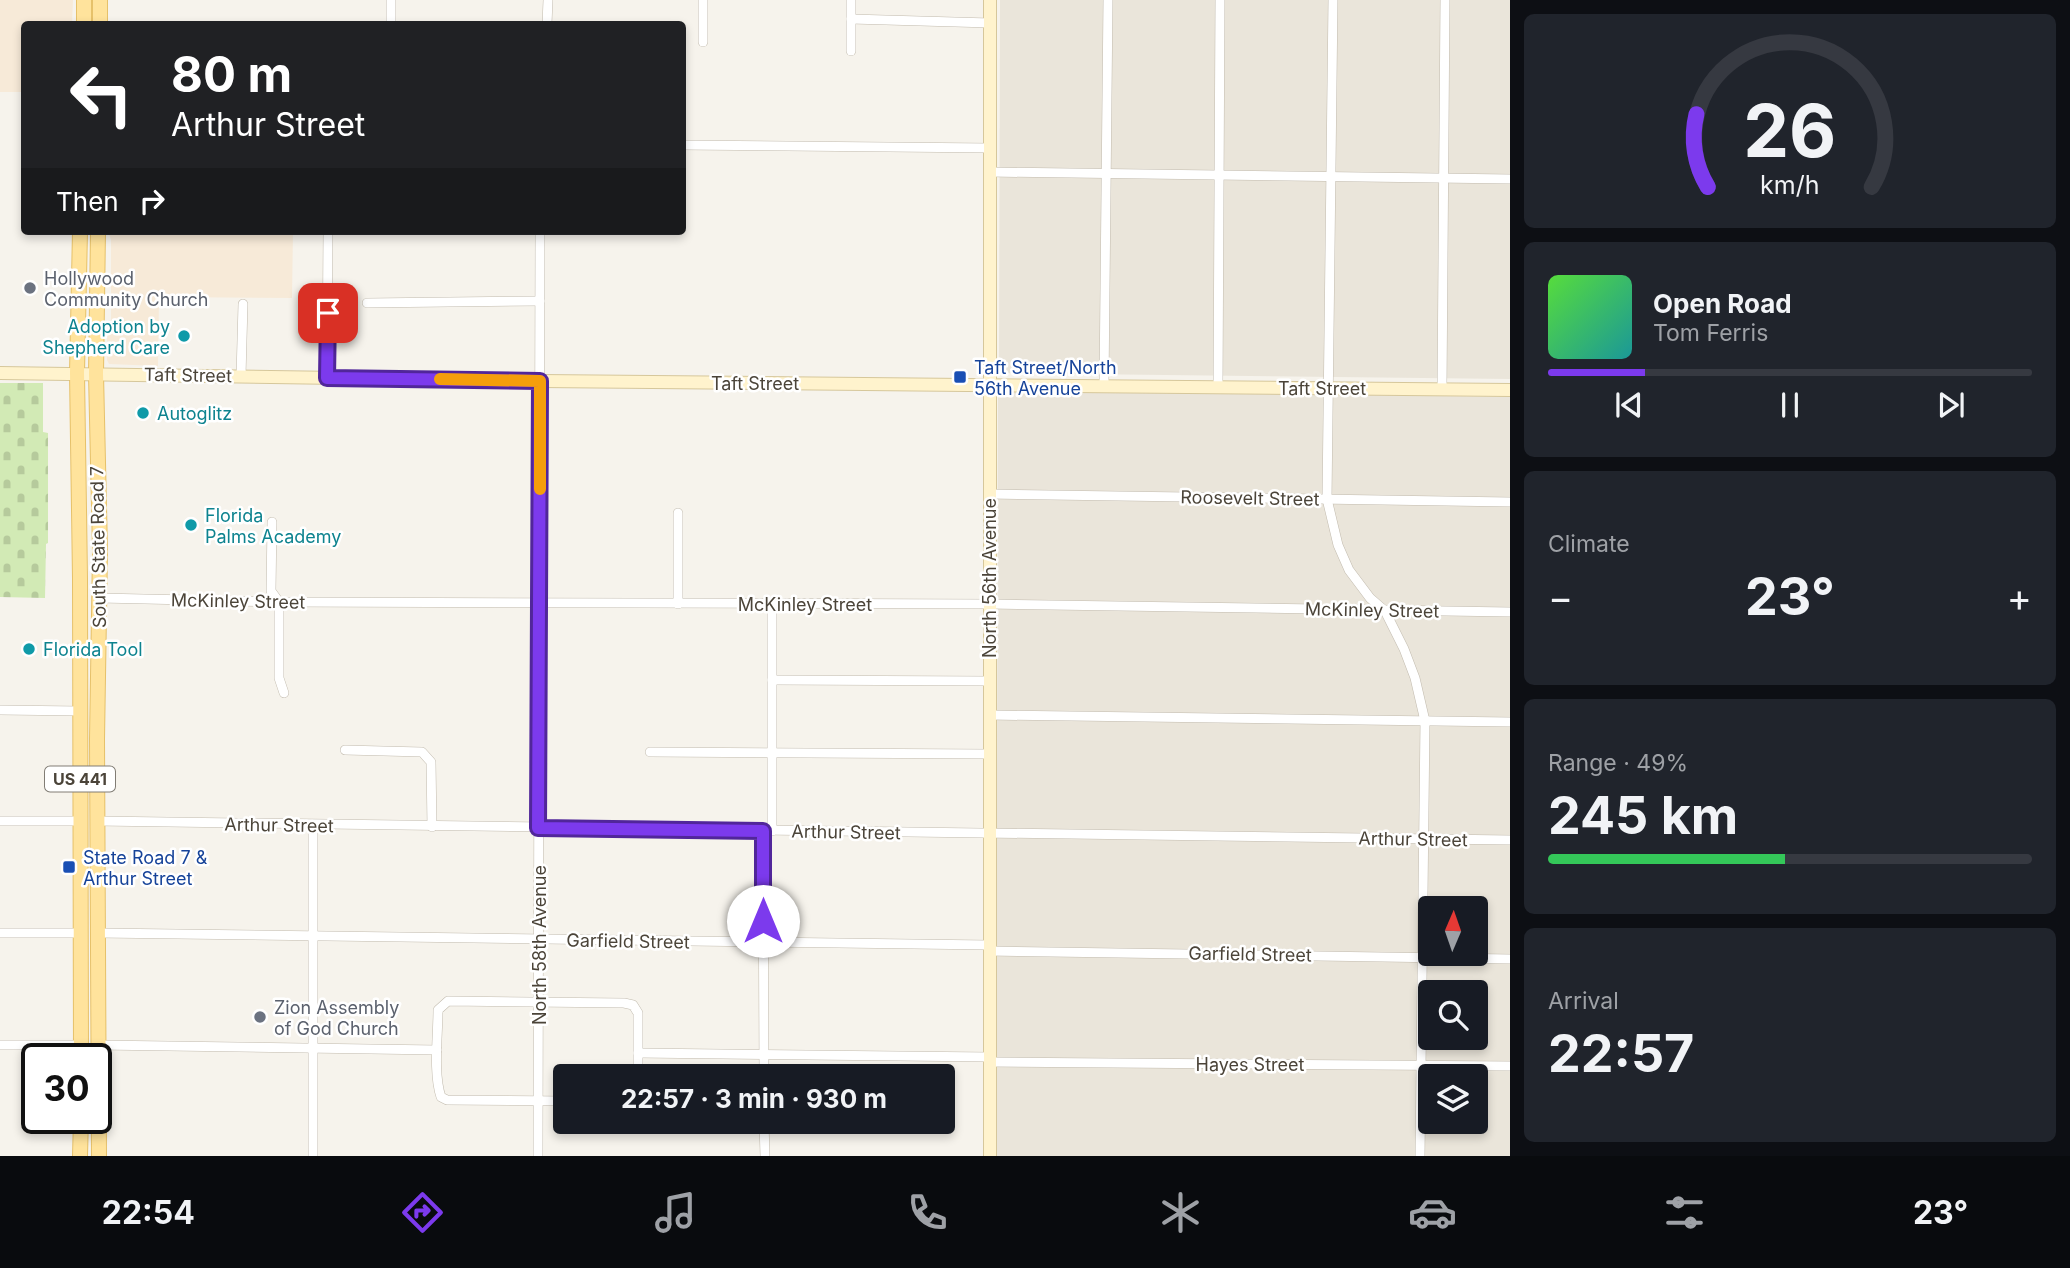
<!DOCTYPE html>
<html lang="en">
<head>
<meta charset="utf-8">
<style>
	:root { --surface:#171b24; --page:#20242c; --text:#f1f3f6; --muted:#9ea1a6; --line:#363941; --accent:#7c3aed }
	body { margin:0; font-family:Inter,sans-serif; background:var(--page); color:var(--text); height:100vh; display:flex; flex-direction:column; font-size:26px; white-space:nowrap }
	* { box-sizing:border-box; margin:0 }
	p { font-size:23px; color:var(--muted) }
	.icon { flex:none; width:38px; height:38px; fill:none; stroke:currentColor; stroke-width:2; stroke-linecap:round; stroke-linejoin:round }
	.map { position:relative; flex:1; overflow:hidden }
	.sheet { display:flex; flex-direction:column; gap:14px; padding:14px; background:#0d0f14; width:560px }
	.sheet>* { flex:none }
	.guide { position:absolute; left:21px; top:21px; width:665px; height:214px; border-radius:7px; box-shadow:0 4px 10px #0003; background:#202124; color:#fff; overflow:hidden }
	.needle { width:46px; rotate:2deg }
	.fabs { position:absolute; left:1418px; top:896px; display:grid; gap:14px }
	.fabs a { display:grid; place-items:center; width:70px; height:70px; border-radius:7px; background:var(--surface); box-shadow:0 4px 10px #0003; font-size:35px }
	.speed { position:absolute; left:21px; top:1043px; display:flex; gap:14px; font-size:35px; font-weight:700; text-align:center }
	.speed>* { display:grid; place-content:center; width:91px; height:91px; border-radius:50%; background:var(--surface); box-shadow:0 4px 10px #0003; line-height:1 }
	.speed .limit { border:4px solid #111; border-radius:10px; background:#fff; color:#111 }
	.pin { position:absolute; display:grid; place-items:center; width:60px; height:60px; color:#fff; margin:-30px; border-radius:14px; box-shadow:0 4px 10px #0006 }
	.me { position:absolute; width:77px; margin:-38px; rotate:0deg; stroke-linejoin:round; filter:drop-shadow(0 0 5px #0008) }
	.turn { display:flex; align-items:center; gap:24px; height:147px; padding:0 35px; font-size:32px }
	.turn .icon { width:91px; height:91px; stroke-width:2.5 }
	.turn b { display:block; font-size:49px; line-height:60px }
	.then { display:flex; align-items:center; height:66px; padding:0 35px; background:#0003; gap:14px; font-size:26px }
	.big { font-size:52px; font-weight:700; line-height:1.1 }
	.sheet .card { flex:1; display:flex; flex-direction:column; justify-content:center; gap:10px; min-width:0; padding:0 24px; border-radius:10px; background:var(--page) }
	.sheet .dial { align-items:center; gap:0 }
	.dial svg { height:182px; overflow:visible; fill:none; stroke:var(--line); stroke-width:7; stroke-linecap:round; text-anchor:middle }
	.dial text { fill:var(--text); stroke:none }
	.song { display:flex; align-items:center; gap:21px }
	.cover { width:84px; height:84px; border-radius:10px; background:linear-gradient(135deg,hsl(110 70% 55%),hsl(180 70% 35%)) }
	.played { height:7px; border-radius:4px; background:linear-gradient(90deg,var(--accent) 20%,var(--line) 20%) }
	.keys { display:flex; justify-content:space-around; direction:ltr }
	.heat { display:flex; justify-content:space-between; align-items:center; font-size:38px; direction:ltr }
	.charge { height:10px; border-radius:5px; background:linear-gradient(90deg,#34c759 49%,var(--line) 0) }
	.trip { position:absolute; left:553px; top:1064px; width:402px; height:70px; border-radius:7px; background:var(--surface); box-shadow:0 4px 10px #0003; font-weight:700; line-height:70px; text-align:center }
	.dock { display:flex; height:112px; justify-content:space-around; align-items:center; background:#090b0e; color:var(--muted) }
	.dock .icon { width:49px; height:49px }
	.dock .selected { color:var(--accent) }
	.dock b { font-size:32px; color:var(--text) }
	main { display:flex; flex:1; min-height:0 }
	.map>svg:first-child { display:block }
	.residential { fill:#eae5da; fill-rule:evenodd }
	.commercial { fill:#f7ead8 }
	.cemetery { fill:url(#cemetery-stones) }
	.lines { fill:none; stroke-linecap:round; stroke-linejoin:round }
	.street-casing { stroke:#c2bbae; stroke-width:10 }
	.secondary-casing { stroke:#d6c79b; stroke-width:14 }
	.primary-casing { stroke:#e6c16a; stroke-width:16 }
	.street { stroke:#fff; stroke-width:9 }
	.secondary { stroke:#fff3cd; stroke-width:12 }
	.primary { stroke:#ffe39c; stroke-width:14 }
	.route-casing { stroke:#51269a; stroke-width:18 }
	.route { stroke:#7c3aed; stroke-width:12 }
	.slow { stroke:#f59e0b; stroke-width:12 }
	.worship-dot { fill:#6b7280; stroke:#fff; stroke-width:2.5 }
	.culture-dot { fill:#0f9aa8; stroke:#fff; stroke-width:2.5 }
	.transit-dot { fill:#1a4fb4; stroke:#fff; stroke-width:2.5 }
	.labels { text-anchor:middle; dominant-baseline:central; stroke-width:5; stroke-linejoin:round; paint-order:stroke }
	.shield { fill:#fff; stroke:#817c74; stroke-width:2 }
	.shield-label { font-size:16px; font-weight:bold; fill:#4b4439 }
	.worship-label { font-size:18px; fill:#5b616d; stroke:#fff; text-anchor:start }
	.culture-label { font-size:18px; fill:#0d838f; stroke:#fff; text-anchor:start }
	.transit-label { font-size:18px; fill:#164399; stroke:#fff; text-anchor:start }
	.street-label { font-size:18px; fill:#4b4439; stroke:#fff }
</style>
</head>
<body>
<main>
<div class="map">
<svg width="1510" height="1156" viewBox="0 0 1510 1156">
	<defs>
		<pattern id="cemetery-stones" width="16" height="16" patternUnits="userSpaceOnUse" patternTransform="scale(1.75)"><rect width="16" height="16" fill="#d2eab5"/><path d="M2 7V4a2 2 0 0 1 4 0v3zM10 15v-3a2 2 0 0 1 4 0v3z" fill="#b6ca9c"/></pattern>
	</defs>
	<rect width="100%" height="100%" fill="#f6f3ec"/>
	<!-- residential -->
	<g class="residential">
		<path d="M1000,0H1510V379L999,373Z"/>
		<path d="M1006,390L1510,397V1156H996L998,394ZM1430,908H1475V954H1430ZM1430,992H1475V1038H1430ZM1430,1076H1475V1122H1430Z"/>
	</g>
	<!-- commercial -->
	<g class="commercial">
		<path d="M0,0H73L72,24H24V92H0Z"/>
		<path d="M108,231H293L292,298L159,297L158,366L109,364L107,360V339L111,323V240Z"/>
	</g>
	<!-- cemetery -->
	<path class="cemetery" d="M0,383H43V432L48,433V543L46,544L45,598L0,597Z"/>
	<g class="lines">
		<defs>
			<g id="street">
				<path d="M1333,0L1327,499L1338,545L1349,570L1370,598L1385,611L1404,649L1415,678L1425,721L1420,1156"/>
				<path d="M851,19L990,23"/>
				<path d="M391,24V0"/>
				<path d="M547,24L548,0"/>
				<path d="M703,42V0"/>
				<path d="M851,51V0"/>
				<path d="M682,145L990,148"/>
				<path d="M990,172L1510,179"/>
				<path d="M367,303L540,301"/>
				<path d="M241,376L243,304"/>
				<path d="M327,378L328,231"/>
				<path d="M1104,385L1108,0"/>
				<path d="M1218,388L1220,0"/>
				<path d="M1442,389L1445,0"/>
				<path d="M989,494L1510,502"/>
				<path d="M272,522L271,591L279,602V678L284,693"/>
				<path d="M100,598L279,602L990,604L1510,612"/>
				<path d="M678,604V513"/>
				<path d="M772,605V831"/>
				<path d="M772,680L989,681"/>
				<path d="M0,710L80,711"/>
				<path d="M990,715L1510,722"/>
				<path d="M345,750L422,752L431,762L432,827"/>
				<path d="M650,752L989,754"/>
				<path d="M0,821H80"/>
				<path d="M98,821L1510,840"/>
				<path d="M313,825V1156"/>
				<path d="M763,831L764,1076"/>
				<path d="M0,933H81"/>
				<path d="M99,933L989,945"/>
				<path d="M989,951L1510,959"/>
				<path d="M0,1045H81"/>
				<path d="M99,1045L437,1050"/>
				<path d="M638,1053L990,1057"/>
				<path d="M990,1062L1510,1066"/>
				<path d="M565,1101L447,1100L441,1097C433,1073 438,1036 438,1010L448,1001L624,1003L633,1005L638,1013V1076"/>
				<path d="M764,1122L765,1156"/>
				<path d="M538,1156L540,231"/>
			</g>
			<g id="secondary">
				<path d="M0,373L540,381L1510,390"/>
				<path d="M990,1156V0"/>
			</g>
			<g id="primary">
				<path d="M84,24V0"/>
				<path d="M100,24V0"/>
				<path d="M80,231L77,373L80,578L81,1059"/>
				<path d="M98,231L96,374L100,551L97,739L99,1156"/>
				<path d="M80,1156L81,1118"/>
			</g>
		</defs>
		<!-- street casing -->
		<use href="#street" class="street-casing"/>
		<!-- secondary casing -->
		<use href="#secondary" class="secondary-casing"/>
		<!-- primary casing -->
		<use href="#primary" class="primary-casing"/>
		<!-- street -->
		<use href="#street" class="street"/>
		<!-- secondary -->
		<use href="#secondary" class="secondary"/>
		<!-- primary -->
		<use href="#primary" class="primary"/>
	</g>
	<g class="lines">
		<defs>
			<path id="route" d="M328,313L327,378L540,381L538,828L763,831V921"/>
		</defs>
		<!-- route casing -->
		<use href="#route" class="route-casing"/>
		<!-- route -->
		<use href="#route" class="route"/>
		<!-- slow -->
		<path class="slow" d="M440,379L540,381V489"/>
	</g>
	<!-- markers -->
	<g class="worship-dot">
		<circle cx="30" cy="288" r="7"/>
		<circle cx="260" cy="1017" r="7"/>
	</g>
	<g class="culture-dot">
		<circle cx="184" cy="336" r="7"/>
		<circle cx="143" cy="413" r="7"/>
		<circle cx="191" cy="525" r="7"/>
		<circle cx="29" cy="649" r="7"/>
	</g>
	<g class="transit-dot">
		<rect x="953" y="370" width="14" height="14" rx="3.5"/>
		<rect x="62" y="860" width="14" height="14" rx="3.5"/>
	</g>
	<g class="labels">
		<!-- shield labels -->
		<rect class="shield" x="45" y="766.5" width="70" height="25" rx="5"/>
		<g class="shield-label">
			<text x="80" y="779">US 441</text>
		</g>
		<!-- worship labels -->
		<g class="worship-label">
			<text x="44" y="278">Hollywood<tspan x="44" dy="21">Community Church</tspan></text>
			<text x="274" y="1007">Zion Assembly<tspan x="274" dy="21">of God Church</tspan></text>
		</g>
		<!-- culture labels -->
		<g class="culture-label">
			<text x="170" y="326" text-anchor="end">Adoption by<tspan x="170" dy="21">Shepherd Care</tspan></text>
			<text x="157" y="413">Autoglitz</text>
			<text x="205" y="515">Florida<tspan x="205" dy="21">Palms Academy</tspan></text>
			<text x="43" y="649">Florida Tool</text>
		</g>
		<!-- transit labels -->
		<g class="transit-label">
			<text x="974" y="367">Taft Street/North<tspan x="974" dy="21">56th Avenue</tspan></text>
			<text x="83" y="857">State Road 7 &amp;<tspan x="83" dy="21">Arthur Street</tspan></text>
		</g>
		<!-- street labels -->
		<g class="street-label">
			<text transform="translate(188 375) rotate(1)">Taft Street</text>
			<text x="755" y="383">Taft Street</text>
			<text x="1322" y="388">Taft Street</text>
			<text transform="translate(1250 498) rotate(1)">Roosevelt Street</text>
			<text transform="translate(98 547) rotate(-91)">South State Road 7</text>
			<text transform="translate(989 578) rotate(-90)">North 56th Avenue</text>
			<text transform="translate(238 601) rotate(1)">McKinley Street</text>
			<text x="805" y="604">McKinley Street</text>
			<text transform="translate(1372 610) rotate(1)">McKinley Street</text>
			<text transform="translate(279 825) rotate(1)">Arthur Street</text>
			<text transform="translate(846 832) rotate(1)">Arthur Street</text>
			<text transform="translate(1413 839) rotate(1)">Arthur Street</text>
			<text transform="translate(628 941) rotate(1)">Garfield Street</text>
			<text transform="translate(539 945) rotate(-90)">North 58th Avenue</text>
			<text transform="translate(1250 954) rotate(1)">Garfield Street</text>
			<text x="1250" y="1064">Hayes Street</text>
		</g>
	</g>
</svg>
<div class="fabs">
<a><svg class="needle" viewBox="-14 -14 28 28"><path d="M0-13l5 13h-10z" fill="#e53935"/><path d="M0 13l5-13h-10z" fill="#9ea1a6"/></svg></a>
<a><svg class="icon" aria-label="search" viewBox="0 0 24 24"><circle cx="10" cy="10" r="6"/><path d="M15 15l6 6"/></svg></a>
<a><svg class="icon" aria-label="layers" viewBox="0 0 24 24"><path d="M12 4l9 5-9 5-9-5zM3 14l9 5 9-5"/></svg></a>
</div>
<div class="speed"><div class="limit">30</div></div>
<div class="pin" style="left:328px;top:313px;background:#d93025"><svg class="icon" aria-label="arrive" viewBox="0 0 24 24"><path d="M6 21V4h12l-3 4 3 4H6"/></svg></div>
<svg class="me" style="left:763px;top:921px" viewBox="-20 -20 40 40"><circle r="19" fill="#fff"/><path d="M0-13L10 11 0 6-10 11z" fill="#7c3aed"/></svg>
<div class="trip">22:57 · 3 min · 930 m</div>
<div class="guide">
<div class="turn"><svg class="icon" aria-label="left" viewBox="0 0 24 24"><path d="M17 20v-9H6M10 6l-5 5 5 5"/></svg><div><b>80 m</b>Arthur Street</div></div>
<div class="then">Then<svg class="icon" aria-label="right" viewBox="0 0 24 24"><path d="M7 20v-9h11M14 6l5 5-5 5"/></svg></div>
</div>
</div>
<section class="sheet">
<div class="card dial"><svg viewBox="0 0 100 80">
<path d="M14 69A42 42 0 1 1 86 69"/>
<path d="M14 69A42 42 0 0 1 9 37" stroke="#7c3aed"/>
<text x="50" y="56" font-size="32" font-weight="700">26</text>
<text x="50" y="72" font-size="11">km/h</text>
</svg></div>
<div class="card">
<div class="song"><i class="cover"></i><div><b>Open Road</b><p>Tom Ferris</p></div></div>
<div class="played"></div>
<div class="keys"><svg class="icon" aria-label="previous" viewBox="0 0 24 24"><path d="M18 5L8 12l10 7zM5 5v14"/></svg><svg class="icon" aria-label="pause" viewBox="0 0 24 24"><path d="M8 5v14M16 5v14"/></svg><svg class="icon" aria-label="next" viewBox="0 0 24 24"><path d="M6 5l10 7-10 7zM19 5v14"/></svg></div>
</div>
<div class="card"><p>Climate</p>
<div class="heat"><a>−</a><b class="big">23°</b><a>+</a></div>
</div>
<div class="card"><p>Range · 49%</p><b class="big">245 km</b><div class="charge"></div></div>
<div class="card"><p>Arrival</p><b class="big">22:57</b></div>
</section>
</main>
<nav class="dock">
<b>22:54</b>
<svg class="icon selected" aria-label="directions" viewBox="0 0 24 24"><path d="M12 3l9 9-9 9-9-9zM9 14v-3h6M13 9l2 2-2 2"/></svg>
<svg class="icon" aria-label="music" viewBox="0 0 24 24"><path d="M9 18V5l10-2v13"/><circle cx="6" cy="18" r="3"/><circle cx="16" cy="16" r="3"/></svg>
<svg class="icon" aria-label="phone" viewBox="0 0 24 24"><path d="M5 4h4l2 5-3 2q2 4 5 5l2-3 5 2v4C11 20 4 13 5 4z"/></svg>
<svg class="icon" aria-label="climate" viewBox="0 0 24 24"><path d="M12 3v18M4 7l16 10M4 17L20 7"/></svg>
<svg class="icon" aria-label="car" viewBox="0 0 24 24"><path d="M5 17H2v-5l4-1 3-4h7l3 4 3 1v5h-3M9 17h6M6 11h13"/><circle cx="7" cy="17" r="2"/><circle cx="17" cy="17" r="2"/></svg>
<svg class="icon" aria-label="filters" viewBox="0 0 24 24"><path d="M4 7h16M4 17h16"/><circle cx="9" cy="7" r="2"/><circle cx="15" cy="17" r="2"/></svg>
<b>23°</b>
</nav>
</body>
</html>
